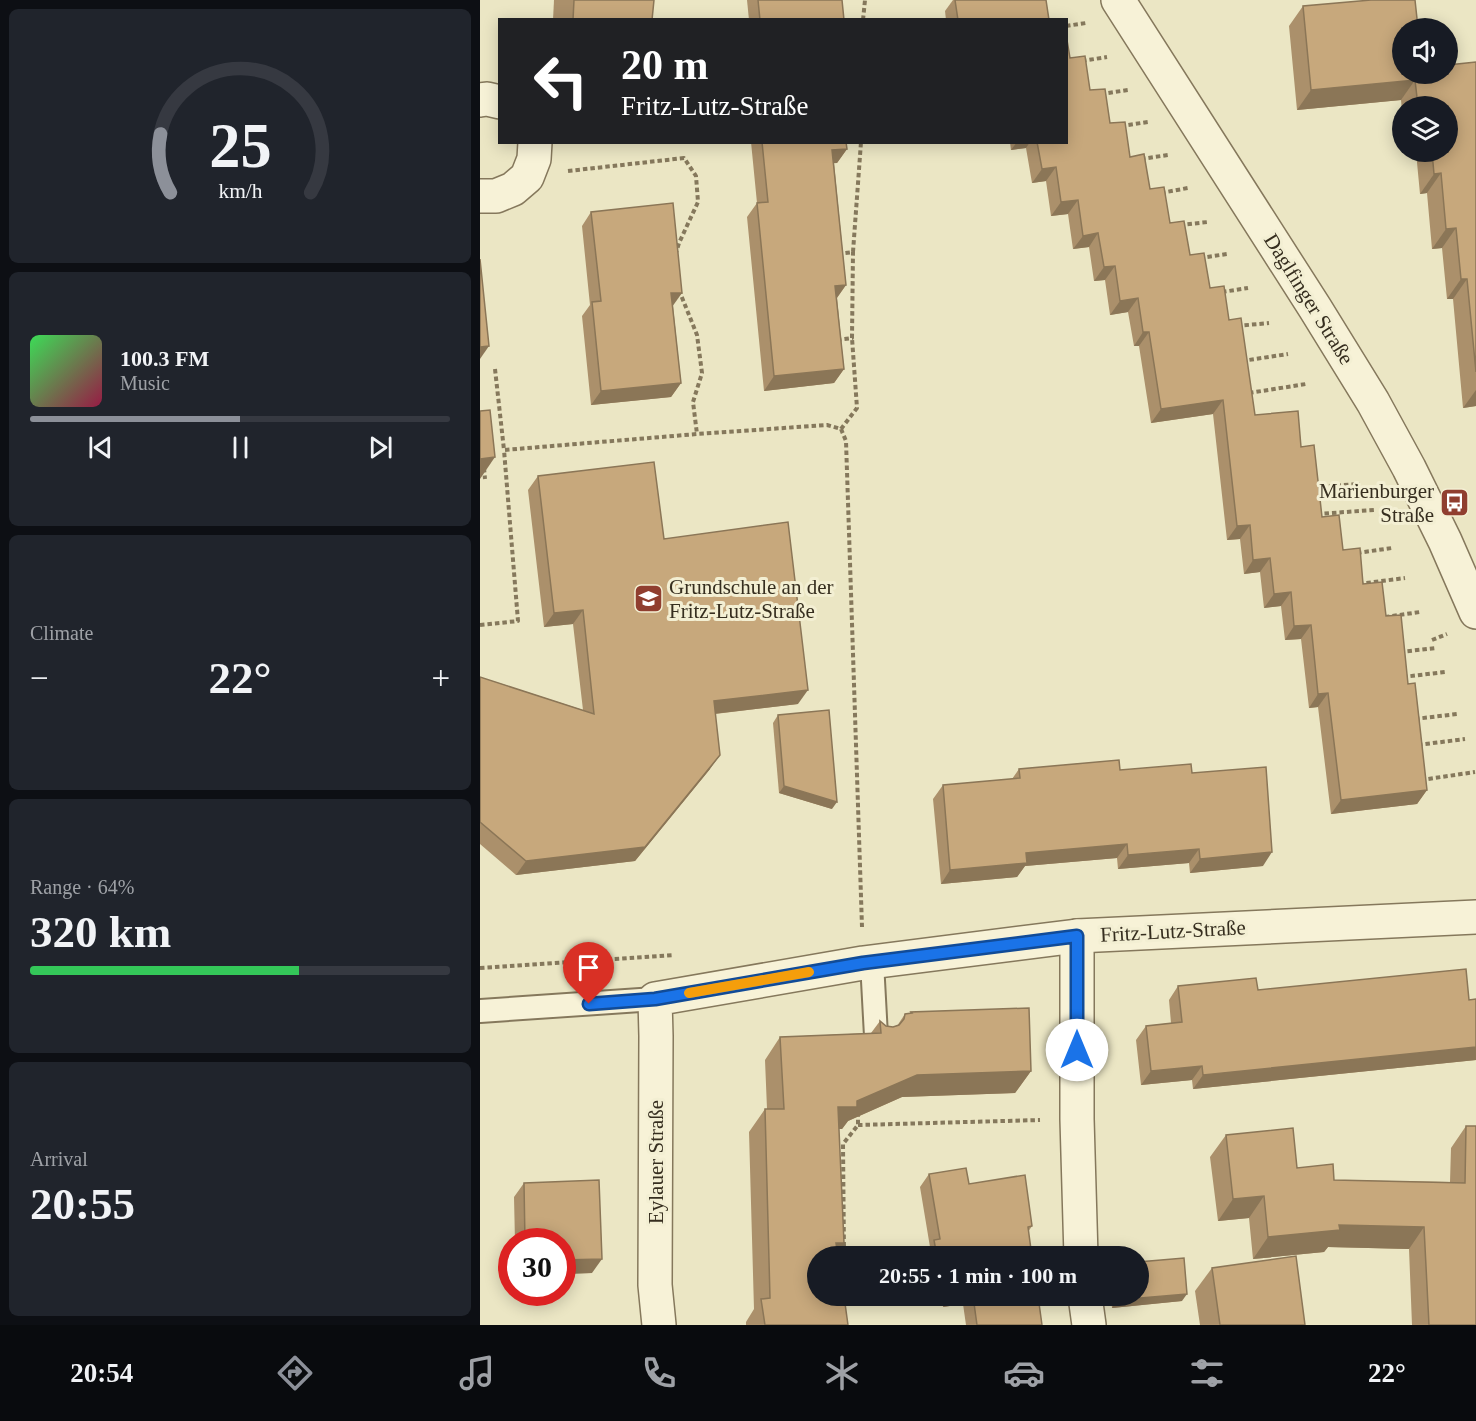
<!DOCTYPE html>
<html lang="en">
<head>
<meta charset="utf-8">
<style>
	:root { --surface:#171b24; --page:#20242c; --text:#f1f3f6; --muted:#9ea1a6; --line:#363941; --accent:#8c9099 }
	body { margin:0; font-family:Georgia,serif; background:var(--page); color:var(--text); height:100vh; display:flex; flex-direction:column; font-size:22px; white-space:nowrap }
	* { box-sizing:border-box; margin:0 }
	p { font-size:20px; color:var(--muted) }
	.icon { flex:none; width:33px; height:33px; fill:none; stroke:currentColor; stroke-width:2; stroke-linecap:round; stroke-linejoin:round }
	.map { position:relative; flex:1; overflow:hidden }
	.panel { display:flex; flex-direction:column; gap:9px; padding:9px; background:#0d0f14; width:480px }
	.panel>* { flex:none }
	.guide { position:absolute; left:18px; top:18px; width:570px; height:126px; border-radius:0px; box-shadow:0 3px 15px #0003; background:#202124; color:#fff; overflow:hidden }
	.buttons { position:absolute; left:912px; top:18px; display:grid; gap:12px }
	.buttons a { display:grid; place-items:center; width:66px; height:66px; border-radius:50%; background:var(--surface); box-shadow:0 3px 15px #0003; font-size:30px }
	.speed { position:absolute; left:18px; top:1228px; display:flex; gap:12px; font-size:30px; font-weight:700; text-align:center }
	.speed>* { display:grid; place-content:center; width:78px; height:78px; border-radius:50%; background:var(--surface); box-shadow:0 3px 15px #0003; line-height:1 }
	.speed .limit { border:9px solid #d22; background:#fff; color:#111 }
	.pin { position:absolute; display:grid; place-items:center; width:51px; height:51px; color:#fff; margin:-62px -26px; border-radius:50% 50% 50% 0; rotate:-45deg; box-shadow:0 0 6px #0007 }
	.pin .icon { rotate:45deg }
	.me { position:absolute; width:66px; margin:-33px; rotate:0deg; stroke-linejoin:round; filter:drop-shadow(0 0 4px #0008) }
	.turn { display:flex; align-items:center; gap:21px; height:126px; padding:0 24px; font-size:27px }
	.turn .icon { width:78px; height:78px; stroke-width:2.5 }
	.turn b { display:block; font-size:42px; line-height:51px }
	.big { font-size:45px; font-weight:600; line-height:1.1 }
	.panel .card { flex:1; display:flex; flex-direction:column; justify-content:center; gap:9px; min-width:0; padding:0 21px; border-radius:9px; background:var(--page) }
	.panel .dial { align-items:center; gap:0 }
	.dial svg { height:156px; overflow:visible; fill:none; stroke:var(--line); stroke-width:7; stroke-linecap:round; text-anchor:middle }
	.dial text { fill:var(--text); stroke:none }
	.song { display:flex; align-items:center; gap:18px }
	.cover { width:72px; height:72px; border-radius:9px; background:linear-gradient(135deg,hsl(130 70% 55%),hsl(340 70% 35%)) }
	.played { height:6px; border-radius:3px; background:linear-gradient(90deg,var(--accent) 50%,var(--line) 50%) }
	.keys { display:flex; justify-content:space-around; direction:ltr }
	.heat { display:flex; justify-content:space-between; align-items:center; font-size:33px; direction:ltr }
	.charge { height:9px; border-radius:4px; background:linear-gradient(90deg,#34c759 64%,var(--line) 0) }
	.trip { position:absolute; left:327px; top:1246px; width:342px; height:60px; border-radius:30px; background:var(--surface); box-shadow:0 3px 15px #0003; font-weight:600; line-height:60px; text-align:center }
	.menu { display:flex; height:96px; justify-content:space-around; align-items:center; background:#090b0e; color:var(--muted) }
	.menu .icon { width:42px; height:42px }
	.menu .selected { color:var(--accent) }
	.menu b { font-size:27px; color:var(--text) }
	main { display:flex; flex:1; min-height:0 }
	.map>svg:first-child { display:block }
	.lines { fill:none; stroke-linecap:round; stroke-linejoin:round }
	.service-casing { stroke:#85785c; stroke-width:26 }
	.minor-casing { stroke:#85785c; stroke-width:36 }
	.tertiary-casing { stroke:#85785c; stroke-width:36 }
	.path { stroke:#85785c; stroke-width:4; stroke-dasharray:4.5 3; stroke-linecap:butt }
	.service { stroke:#f7f2d7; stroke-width:22 }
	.minor { stroke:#f7f2d7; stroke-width:33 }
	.tertiary { stroke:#f7f2d7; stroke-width:33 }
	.wall { fill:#ab906b }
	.shaded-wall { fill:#8b7657 }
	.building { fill:#c7a87c; stroke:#8b7657; stroke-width:1.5 }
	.route-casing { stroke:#114b97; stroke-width:15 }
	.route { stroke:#1a73e8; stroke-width:10 }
	.slow { stroke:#f59e0b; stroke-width:10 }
	.labels { text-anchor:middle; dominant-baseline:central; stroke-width:6; stroke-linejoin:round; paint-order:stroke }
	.street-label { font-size:21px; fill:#362e1f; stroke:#f3efd3 }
	.poi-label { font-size:21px; fill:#362e1f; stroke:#f3efd3; text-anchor:end }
</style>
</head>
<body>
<main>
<section class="panel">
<div class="card dial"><svg viewBox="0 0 100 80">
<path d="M14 69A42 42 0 1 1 86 69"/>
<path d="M14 69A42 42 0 0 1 9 39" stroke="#8c9099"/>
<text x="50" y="56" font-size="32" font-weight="700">25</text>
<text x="50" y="72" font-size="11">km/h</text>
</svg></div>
<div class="card">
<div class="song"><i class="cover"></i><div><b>100.3 FM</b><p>Music</p></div></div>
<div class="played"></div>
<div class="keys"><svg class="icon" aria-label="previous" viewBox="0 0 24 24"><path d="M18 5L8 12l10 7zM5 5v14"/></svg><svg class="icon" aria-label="pause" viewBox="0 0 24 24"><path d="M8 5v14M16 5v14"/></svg><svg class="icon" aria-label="next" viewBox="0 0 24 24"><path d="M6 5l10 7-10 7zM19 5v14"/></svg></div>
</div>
<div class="card"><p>Climate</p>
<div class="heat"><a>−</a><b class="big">22°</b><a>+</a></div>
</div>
<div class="card"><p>Range · 64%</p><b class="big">320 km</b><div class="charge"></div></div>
<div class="card"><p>Arrival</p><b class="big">20:55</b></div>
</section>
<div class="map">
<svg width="996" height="1325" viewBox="0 0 996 1325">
	<rect width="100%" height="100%" fill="#ebe6c4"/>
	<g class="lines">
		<defs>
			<g id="service">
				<path d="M392,962L396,1036"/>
				<path d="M0,1011L175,999"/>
			</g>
			<g id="minor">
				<path d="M0,100L7,99L20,102"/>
				<path d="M0,196H16L33,189L47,177L54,159L55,142"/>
				<path d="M597,936V1119L601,1257"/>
				<path d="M605,1296L609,1325"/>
				<path d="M179,1325L175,1285L176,1036L175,999L383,963L597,936L996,917"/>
			</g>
			<path id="tertiary" d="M638,0L835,308L893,402L929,468L965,541L996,612"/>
		</defs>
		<!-- service casing -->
		<use href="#service" class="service-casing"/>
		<!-- minor casing -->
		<use href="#minor" class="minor-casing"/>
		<!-- tertiary casing -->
		<use href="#tertiary" class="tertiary-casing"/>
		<!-- path -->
		<g class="path">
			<path d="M383,20L385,0"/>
			<path d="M586,26L606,23"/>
			<path d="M602,61L627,57"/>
			<path d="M621,94L648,90"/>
			<path d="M641,126L668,122"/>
			<path d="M661,159L688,155"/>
			<path d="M88,171L204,158L216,176L218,202L199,243L196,253"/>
			<path d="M681,193L708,188"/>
			<path d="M700,225L728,222"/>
			<path d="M358,254L373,252L381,142"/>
			<path d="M720,258L747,254"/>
			<path d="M199,290L217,335L222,373L213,402L217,434"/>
			<path d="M742,292L768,288"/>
			<path d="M757,326L789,323"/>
			<path d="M357,340L372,338L373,252"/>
			<path d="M762,361L808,354"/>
			<path d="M15,369L24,450L217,434L347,425L361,429L366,441L382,927"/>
			<path d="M769,393L826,384"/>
			<path d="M361,429L377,408L372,338"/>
			<path d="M4,468L5,479"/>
			<path d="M834,487L880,484"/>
			<path d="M837,514L894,510"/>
			<path d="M877,553L912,548"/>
			<path d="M879,584L925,578"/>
			<path d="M905,617L940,612"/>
			<path d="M0,625L38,621L24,450"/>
			<path d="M952,640L967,634"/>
			<path d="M920,652L956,648"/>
			<path d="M923,677L965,672"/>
			<path d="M935,719L977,714"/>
			<path d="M938,745L985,739"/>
			<path d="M941,780L995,772"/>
			<path d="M0,968L194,955"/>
			<path d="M378,1125L560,1120"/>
			<path d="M364,1254L363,1144L378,1125V1113"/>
		</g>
		<!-- service -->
		<use href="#service" class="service"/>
		<!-- minor -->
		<use href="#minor" class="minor"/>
		<!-- tertiary -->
		<use href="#tertiary" class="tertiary"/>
	</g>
	<!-- wall -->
	<g class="wall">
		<path d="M74,0H174L172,20H73Z"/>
		<path d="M267,0H362L364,20H269Z"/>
		<path d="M473,0H566L569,20H466L465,11Z"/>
		<path d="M823,6L922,74L996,62V406L983,408L973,299H967L962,248L952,249L947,193L940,194L936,152H968V106H922V111L921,100L817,110L809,26Z"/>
		<path d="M590,58L610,90L749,320L775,415L821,447L842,517L863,550L883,584L906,616L928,684L947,790L937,804L851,814L838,707L829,708L821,639L805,640L801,606L784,608L780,572L764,574L760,539L747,540L733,414L671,423L659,346H654L648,312L630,315L625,280L614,281L609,247L593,249L588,214L571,216L566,181L552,183L546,148L531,150L530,142H586Z"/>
		<path d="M271,142H366L367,149L357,163H354L366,285L357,298L364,369L354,383L284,391L267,217L277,203Z"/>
		<path d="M111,212L193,306L201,383L191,397L111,405L102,316L110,305L102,226Z"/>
		<path d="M58,476L184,539L318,704L235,714L230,769L155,861L36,875L0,844V677L103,710L93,624L64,627L48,490Z"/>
		<path d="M298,715L352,809L299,793L293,723Z"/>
		<path d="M539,769L640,770L712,773L783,866L710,873L709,863L638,869L637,858L545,866L537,877L461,884L453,799L463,785L532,779Z"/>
		<path d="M698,986L989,1000L996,999V1060L713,1089L712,1080L661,1085L656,1040L666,1026L691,1023L689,1000Z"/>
		<path d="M431,1012L551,1071L535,1093L422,1097L368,1121L362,1129H359L357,1252L368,1325H266V1322L274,1309L269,1132L285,1109H287L285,1060L300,1037L391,1033L400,1021L406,1026L413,1027L417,1026L425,1014L430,1013Z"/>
		<path d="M986,1126L996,1325H932L929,1249L848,1247L844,1252L773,1259L769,1218L738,1221L730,1157L746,1135L817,1168L854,1180L970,1182L971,1148Z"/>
		<path d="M449,1174L489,1184L552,1226L548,1232L552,1257H445V1254L450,1247L440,1187Z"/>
		<path d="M44,1183L112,1273L82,1274V1242H35L34,1197Z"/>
		<path d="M732,1268L825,1325H720L715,1291Z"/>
		<path d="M462,1296H558L562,1325H486L483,1304L463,1307Z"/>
		<path d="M631,1296H658L702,1301L632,1308Z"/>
	</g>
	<!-- shaded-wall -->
	<g class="shaded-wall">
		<path d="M935,80L921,100L817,110L831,90Z"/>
		<path d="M537,142H550L546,148L531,150Z"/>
		<path d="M367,149L357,163L343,164L352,150Z"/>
		<path d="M576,167L566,181L552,183L562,169Z"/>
		<path d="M961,173L947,193L940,194L954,174Z"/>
		<path d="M598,200L588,214L571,216L581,202Z"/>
		<path d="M976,228L962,248L952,249L966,229Z"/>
		<path d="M618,233L609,247L593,249L603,236Z"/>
		<path d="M635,266L625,280L614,281L624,267Z"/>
		<path d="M981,279H987L973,299H967Z"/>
		<path d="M366,285L356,299L355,286Z"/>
		<path d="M191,293H202L192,307Z"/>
		<path d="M658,298L648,312L630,315L640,301Z"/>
		<path d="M663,332H669L659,346H654Z"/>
		<path d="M9,346L0,359V347Z"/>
		<path d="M364,369L354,383L284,391L294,376Z"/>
		<path d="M201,383L191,397L111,405L121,391Z"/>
		<path d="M996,390V406L983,408Z"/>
		<path d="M743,400L733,414L671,423L681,409Z"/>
		<path d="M15,457L0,479V459Z"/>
		<path d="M770,525L760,539L747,540L757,526Z"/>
		<path d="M790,558L780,572L764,574L773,560Z"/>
		<path d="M811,592L801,606L784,608L794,594Z"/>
		<path d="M103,610L93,624L64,627L74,613Z"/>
		<path d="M831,625L821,639L805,640L814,626Z"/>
		<path d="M328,690L318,704L224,715L234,701Z"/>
		<path d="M848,693L838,707L829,708L838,694Z"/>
		<path d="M240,755L230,769L155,861L36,875L46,861Z"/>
		<path d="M304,786L357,802L352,809L299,793Z"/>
		<path d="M947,790L937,804L851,814L861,800Z"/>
		<path d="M647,844L637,858L545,866L537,877L461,884L470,870L546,853Z"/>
		<path d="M719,849L709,863L638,869L648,855Z"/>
		<path d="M792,852L783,866L710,873L720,859Z"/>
		<path d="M996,1047V1060L713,1089L723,1075Z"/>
		<path d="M722,1066L712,1080L661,1085L671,1071Z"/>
		<path d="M551,1071L535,1093L422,1097L368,1121L362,1129H343L358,1107L377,1101L437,1075Z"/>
		<path d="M784,1196L769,1218L738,1221L753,1199Z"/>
		<path d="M859,1225L944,1227L929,1249L848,1247L844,1252L773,1259L788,1237Z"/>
		<path d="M356,1243H364L354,1257Z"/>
		<path d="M122,1259L112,1273L82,1274V1260Z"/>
		<path d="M707,1294L702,1301L632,1308L637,1300Z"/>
		<path d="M471,1296H489L483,1304L463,1307Z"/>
	</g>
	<!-- building -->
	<g class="building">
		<path d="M94,0H174L172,20H93Z"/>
		<path d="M278,0H362L364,20H280Z"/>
		<path d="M475,0H566L569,20H478Z"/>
		<path d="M891,0H935L938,28H922V74H968V65L996,62V372L987,279H981L976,228L966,229L961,173L954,174L952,152H968V106H938L935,80L831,90L823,6Z"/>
		<path d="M586,34L590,58L605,56L610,90L625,89L630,123L645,122L650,157L664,154L670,189L684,187L690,223L704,221L710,255L724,253L730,288L744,286L749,320L761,318L775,415L818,411L821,447L834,445L842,517L859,515L863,550L880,548L883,584L902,582L906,616L921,615L928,684L935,683L947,790L861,800L848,693L838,694L831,625L814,626L811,592L794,594L790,558L773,560L770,525L757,526L743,400L681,409L669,332H663L658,298L640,301L635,266L624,267L618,233L603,236L598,200L581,202L576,167L562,169L557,142H586Z"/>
		<path d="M282,142H366L367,149L352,150L366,285L355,286L364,369L294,376L277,203L288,202Z"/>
		<path d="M193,203L202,293H191L201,383L121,391L112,302L121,301L111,212Z"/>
		<path d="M0,259L9,346L0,347Z"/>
		<path d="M10,410L15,457L0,459V411Z"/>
		<path d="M174,462L184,539L308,522L328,690L234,701L240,755L165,847L46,861L0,822V677L114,714L103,610L74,613L58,476Z"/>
		<path d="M349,710L357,802L304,786L298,715Z"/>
		<path d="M639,760L640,770L711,764L712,773L786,767L792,852L720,859L719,849L648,855L647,844L546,853L547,863L470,870L463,785L540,778L539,769Z"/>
		<path d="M986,969L989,1000L996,999V1047L723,1075L722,1066L671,1071L666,1026L702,1022L698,986L776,978L778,990Z"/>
		<path d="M549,1008L551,1071L437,1075L377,1101V1107H358L364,1243H356L358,1257H338V1296H364L368,1325H285L281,1299L290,1298L285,1109H304L300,1037L401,1033L400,1021L406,1026L413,1027L419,1025L424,1019L425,1014L432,1013L431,1012Z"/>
		<path d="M986,1126H996V1325H949L944,1227L859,1225L860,1230L788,1237L784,1196L753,1199L746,1135L813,1128L817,1168L853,1164L854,1180L985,1183Z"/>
		<path d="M486,1168L489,1184L545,1175L552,1226L548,1227L552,1257H457L454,1240L460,1239L449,1174Z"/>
		<path d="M119,1180L122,1259L82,1260V1242H45L44,1183Z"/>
		<path d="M816,1256L825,1325H740L732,1268Z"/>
		<path d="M704,1258L707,1294L637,1300V1296H658V1262Z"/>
		<path d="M493,1296H558L562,1325H497Z"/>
	</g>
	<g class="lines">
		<defs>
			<path id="route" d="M109,1004L175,999L383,963L597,936V1050"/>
		</defs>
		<!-- route casing -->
		<use href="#route" class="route-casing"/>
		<!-- route -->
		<use href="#route" class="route"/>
		<!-- slow -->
		<path class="slow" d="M209,993L329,972"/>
	</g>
	<!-- icons -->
	<defs>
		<symbol id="bus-square" viewBox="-11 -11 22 22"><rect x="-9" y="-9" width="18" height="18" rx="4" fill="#903e2f" stroke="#f3efd3"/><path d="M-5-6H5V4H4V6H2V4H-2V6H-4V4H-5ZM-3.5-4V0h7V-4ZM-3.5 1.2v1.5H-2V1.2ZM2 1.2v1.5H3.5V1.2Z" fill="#fff"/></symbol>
		<symbol id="school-square" viewBox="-11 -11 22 22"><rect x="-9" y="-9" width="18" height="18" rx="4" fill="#903e2f" stroke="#f3efd3"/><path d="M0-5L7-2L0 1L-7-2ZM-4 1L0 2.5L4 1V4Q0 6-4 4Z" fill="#fff"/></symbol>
	</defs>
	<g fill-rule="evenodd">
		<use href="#bus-square" x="958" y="486" width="33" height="33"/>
		<use href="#school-square" x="152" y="582" width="33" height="33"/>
	</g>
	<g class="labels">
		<!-- street labels -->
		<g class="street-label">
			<text transform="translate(829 299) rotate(58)">Daglfinger Straße</text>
			<text transform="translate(693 931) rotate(-3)">Fritz-Lutz-Straße</text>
			<text transform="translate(176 1162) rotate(-90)">Eylauer Straße</text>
		</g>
		<!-- poi labels -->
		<g class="poi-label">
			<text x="954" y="491">Marienburger<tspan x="954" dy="24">Straße</tspan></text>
			<text x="189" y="587" text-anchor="start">Grundschule an der<tspan x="189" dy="24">Fritz-Lutz-Straße</tspan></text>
		</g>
	</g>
</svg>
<div class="buttons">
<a><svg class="icon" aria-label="sound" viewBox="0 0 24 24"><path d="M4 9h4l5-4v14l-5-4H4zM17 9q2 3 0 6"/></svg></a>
<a><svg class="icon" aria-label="layers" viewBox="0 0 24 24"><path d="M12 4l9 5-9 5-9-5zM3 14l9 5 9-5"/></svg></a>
</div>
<div class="speed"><div class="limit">30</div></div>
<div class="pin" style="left:109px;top:1004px;background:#d93025"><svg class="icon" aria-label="arrive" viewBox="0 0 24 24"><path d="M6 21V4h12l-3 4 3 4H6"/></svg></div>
<svg class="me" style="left:597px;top:1050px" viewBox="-20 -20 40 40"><circle r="19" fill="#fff"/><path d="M0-13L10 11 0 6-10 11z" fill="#1a73e8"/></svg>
<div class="trip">20:55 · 1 min · 100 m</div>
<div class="guide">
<div class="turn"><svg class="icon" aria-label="left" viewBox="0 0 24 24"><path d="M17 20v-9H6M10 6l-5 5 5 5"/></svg><div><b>20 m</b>Fritz-Lutz-Straße</div></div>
</div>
</div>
</main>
<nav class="menu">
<b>20:54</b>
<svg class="icon selected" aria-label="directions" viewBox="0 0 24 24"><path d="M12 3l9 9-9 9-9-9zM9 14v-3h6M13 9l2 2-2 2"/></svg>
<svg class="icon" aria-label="music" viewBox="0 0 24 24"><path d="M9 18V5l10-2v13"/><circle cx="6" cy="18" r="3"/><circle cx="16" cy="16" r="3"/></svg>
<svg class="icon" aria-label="phone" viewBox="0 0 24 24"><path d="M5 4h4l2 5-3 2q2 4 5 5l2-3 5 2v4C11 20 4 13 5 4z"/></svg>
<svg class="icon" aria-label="climate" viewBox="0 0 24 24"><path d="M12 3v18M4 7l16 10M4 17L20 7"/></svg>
<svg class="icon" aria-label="car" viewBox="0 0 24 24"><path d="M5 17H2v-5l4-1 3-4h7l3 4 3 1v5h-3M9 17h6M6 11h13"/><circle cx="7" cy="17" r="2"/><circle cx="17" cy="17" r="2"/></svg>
<svg class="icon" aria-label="filters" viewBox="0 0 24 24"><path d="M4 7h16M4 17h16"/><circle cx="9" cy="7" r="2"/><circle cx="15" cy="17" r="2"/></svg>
<b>22°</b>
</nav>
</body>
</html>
